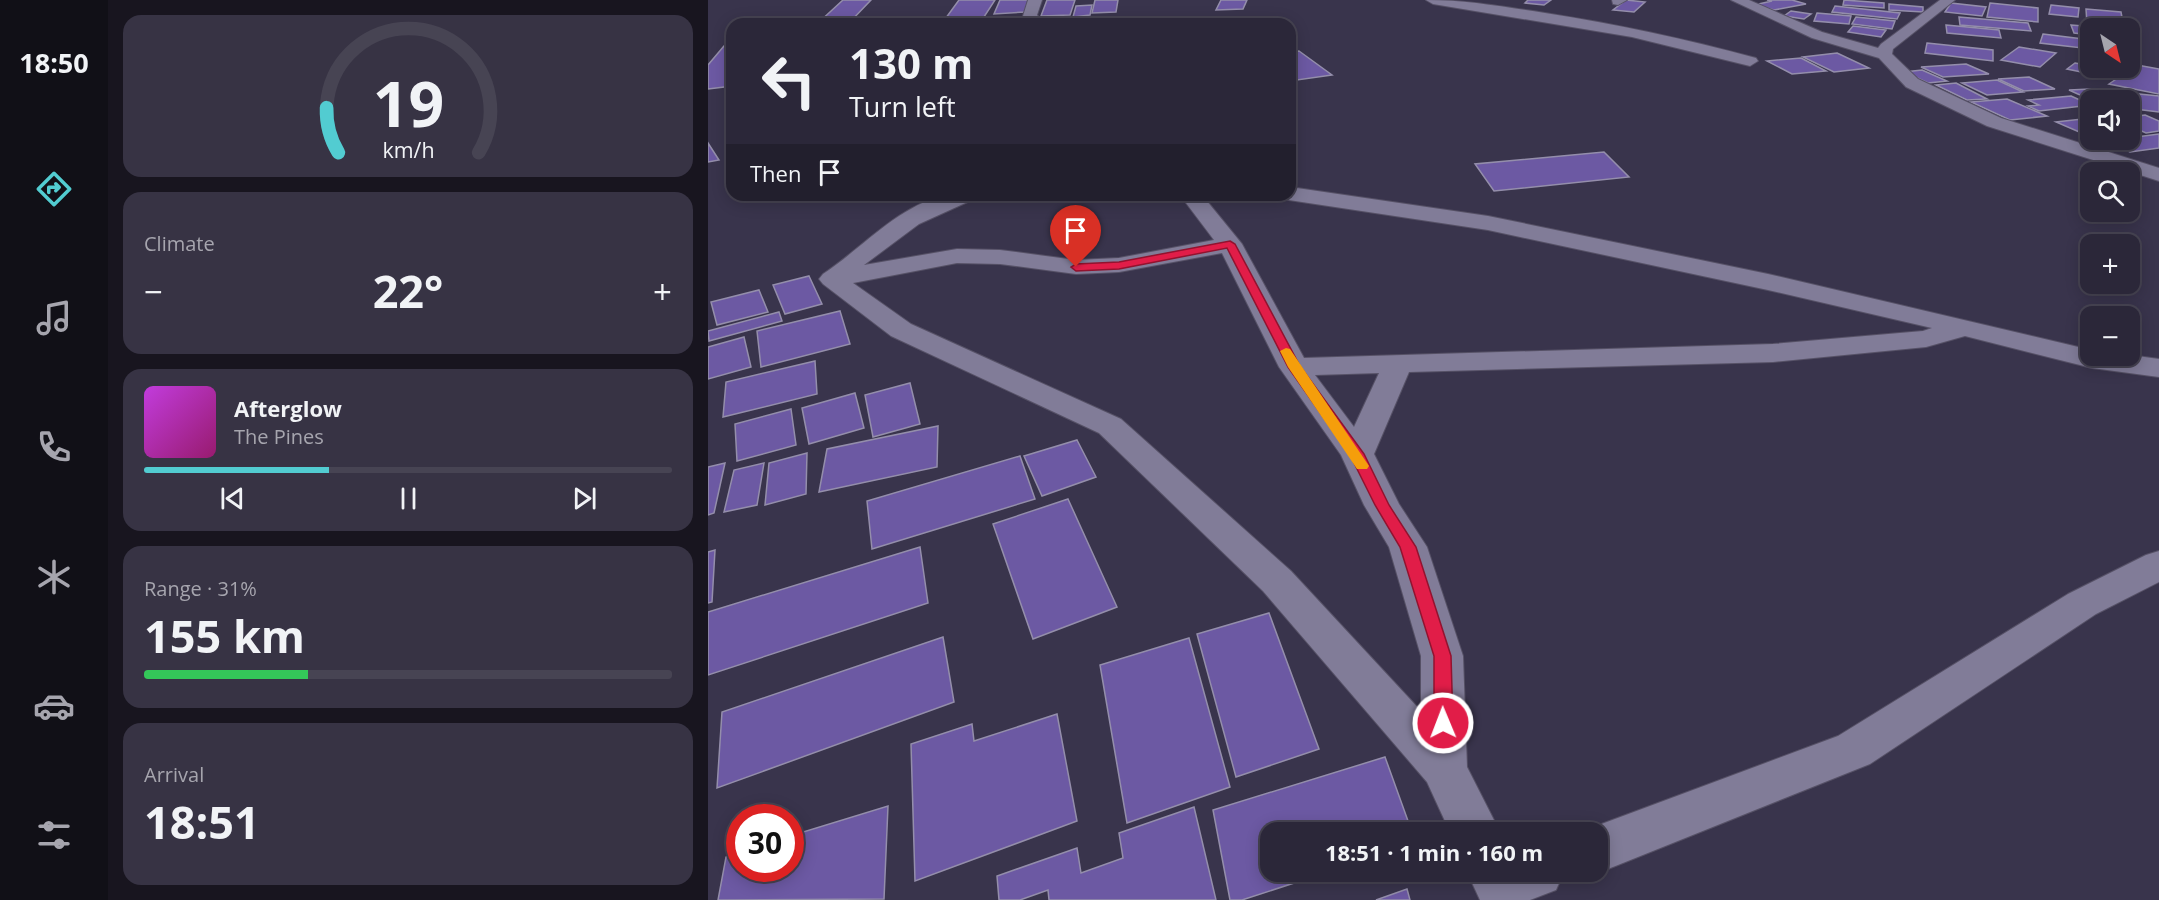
<!DOCTYPE html>
<html lang="en">
<head>
<meta charset="utf-8">
<style>
	:root { --surface:#2b2739; --page:#373344; --text:#f1f3f6; --muted:#a6a5ae; --line:#474453; --accent:#52ccd1 }
	body { margin:0; font-family:"Open Sans",sans-serif; background:var(--page); color:var(--text); height:100vh; display:flex; flex-direction:column; font-size:22px; white-space:nowrap }
	* { box-sizing:border-box; margin:0 }
	p { font-size:20px; color:var(--muted) }
	.icon { flex:none; width:33px; height:33px; fill:none; stroke:currentColor; stroke-width:2; stroke-linecap:round; stroke-linejoin:round }
	.map { position:relative; flex:1; overflow:hidden }
	.sheet { display:flex; flex-direction:column; gap:15px; padding:15px; background:#18151f; width:600px }
	.sheet>* { flex:none }
	.hud { position:absolute; left:18px; top:18px; width:570px; height:183px; border-radius:18px; box-shadow:0 3px 15px #0003,0 0 0 2px var(--line); background:#2b2739; color:var(--text); overflow:hidden }
	.needle { width:39px; rotate:145deg }
	.controls { position:absolute; left:1372px; top:18px; display:grid; gap:12px }
	.controls a { display:grid; place-items:center; width:60px; height:60px; border-radius:12px; background:var(--surface); box-shadow:0 3px 15px #0003,0 0 0 2px var(--line); font-size:30px }
	.speed { position:absolute; left:18px; top:804px; display:flex; gap:12px; font-size:30px; font-weight:700; text-align:center }
	.speed>* { display:grid; place-content:center; width:78px; height:78px; border-radius:50%; background:var(--surface); box-shadow:0 3px 15px #0003,0 0 0 2px var(--line); line-height:1 }
	.speed .limit { border:9px solid #d22; background:#fff; color:#111 }
	.pin { position:absolute; display:grid; place-items:center; width:51px; height:51px; color:#fff; margin:-62px -26px; border-radius:50% 50% 50% 0; rotate:-45deg; box-shadow:0 0 6px #0007 }
	.pin .icon { rotate:45deg }
	.me { position:absolute; width:66px; margin:-33px; rotate:359deg; stroke-linejoin:round; filter:drop-shadow(0 0 4px #0008) }
	.turn { display:flex; align-items:center; gap:21px; height:126px; padding:0 24px; font-size:27px }
	.turn .icon { width:78px; height:78px; stroke-width:2.5 }
	.turn b { display:block; font-size:42px; line-height:51px }
	.then { display:flex; align-items:center; height:57px; padding:0 24px; background:#0003; gap:12px; font-size:22px }
	.big { font-size:45px; font-weight:700; line-height:1.1 }
	.sheet .tile { flex:1; display:flex; flex-direction:column; justify-content:center; gap:9px; min-width:0; padding:0 21px; border-radius:18px; background:var(--page) }
	.sheet .dial { align-items:center; gap:0 }
	.dial svg { height:156px; overflow:visible; fill:none; stroke:var(--line); stroke-width:7; stroke-linecap:round; text-anchor:middle }
	.dial text { fill:var(--text); stroke:none }
	.song { display:flex; align-items:center; gap:18px }
	.cover { width:72px; height:72px; border-radius:9px; background:linear-gradient(135deg,hsl(290 70% 55%),hsl(320 70% 35%)) }
	.played { height:6px; border-radius:3px; background:linear-gradient(90deg,var(--accent) 35%,var(--line) 35%) }
	.keys { display:flex; justify-content:space-around; direction:ltr }
	.heat { display:flex; justify-content:space-between; align-items:center; font-size:33px; direction:ltr }
	.charge { height:9px; border-radius:4px; background:linear-gradient(90deg,#34c759 31%,var(--line) 0) }
	.trip { position:absolute; left:552px; top:822px; width:348px; height:60px; border-radius:18px; background:var(--surface); box-shadow:0 3px 15px #0003,0 0 0 2px var(--line); font-weight:700; line-height:60px; text-align:center }
	main { display:flex; flex:1; min-height:0 }
	.tab-bar { display:flex; flex-direction:column; width:108px; justify-content:space-around; align-items:center; background:#111017; color:var(--muted) }
	.tab-bar .icon { width:42px; height:42px }
	.tab-bar .selected { color:var(--accent) }
	.tab-bar b { font-size:27px; color:var(--text) }
	.map>svg:first-child { display:block }
	.building { fill:#6c59a3; stroke:#948eab; stroke-width:1.5 }
	.lines { fill:none; stroke-linecap:round; stroke-linejoin:round }
	.street-casing { stroke:#565166; stroke-width:2 }
	.street { fill:#817c98; fill-rule:evenodd }
	.route { fill:#e11d48; stroke:#92132f; stroke-width:1.5 }
	.slow { fill:#f59e0b }
</style>
</head>
<body>
<main>
<nav class="tab-bar">
<b>18:50</b>
<svg class="icon selected" aria-label="directions" viewBox="0 0 24 24"><path d="M12 3l9 9-9 9-9-9zM9 14v-3h6M13 9l2 2-2 2"/></svg>
<svg class="icon" aria-label="music" viewBox="0 0 24 24"><path d="M9 18V5l10-2v13"/><circle cx="6" cy="18" r="3"/><circle cx="16" cy="16" r="3"/></svg>
<svg class="icon" aria-label="phone" viewBox="0 0 24 24"><path d="M5 4h4l2 5-3 2q2 4 5 5l2-3 5 2v4C11 20 4 13 5 4z"/></svg>
<svg class="icon" aria-label="climate" viewBox="0 0 24 24"><path d="M12 3v18M4 7l16 10M4 17L20 7"/></svg>
<svg class="icon" aria-label="car" viewBox="0 0 24 24"><path d="M5 17H2v-5l4-1 3-4h7l3 4 3 1v5h-3M9 17h6M6 11h13"/><circle cx="7" cy="17" r="2"/><circle cx="17" cy="17" r="2"/></svg>
<svg class="icon" aria-label="filters" viewBox="0 0 24 24"><path d="M4 7h16M4 17h16"/><circle cx="9" cy="7" r="2"/><circle cx="15" cy="17" r="2"/></svg>
</nav>
<section class="sheet">
<div class="tile dial"><svg viewBox="0 0 100 80">
<path d="M14 69A42 42 0 1 1 86 69"/>
<path d="M14 69A42 42 0 0 1 8 46" stroke="#52ccd1"/>
<text x="50" y="56" font-size="32" font-weight="700">19</text>
<text x="50" y="72" font-size="11">km/h</text>
</svg></div>
<div class="tile"><p>Climate</p>
<div class="heat"><a>−</a><b class="big">22°</b><a>+</a></div>
</div>
<div class="tile">
<div class="song"><i class="cover"></i><div><b>Afterglow</b><p>The Pines</p></div></div>
<div class="played"></div>
<div class="keys"><svg class="icon" aria-label="previous" viewBox="0 0 24 24"><path d="M18 5L8 12l10 7zM5 5v14"/></svg><svg class="icon" aria-label="pause" viewBox="0 0 24 24"><path d="M8 5v14M16 5v14"/></svg><svg class="icon" aria-label="next" viewBox="0 0 24 24"><path d="M6 5l10 7-10 7zM19 5v14"/></svg></div>
</div>
<div class="tile"><p>Range · 31%</p><b class="big">155 km</b><div class="charge"></div></div>
<div class="tile"><p>Arrival</p><b class="big">18:51</b></div>
</section>
<div class="map">
<svg width="1451" height="900" viewBox="0 0 1451 900">
	<rect width="100%" height="100%" fill="#39344c"/>
	<!-- building -->
	<g class="building">
		<path d="M135,0H163L140,24H109Z"/>
		<path d="M251,0H287L274,20L235,22Z"/>
		<path d="M292,0H321L317,12L286,14Z"/>
		<path d="M339,0H367L362,15L333,16Z"/>
		<path d="M387,0H410L408,12L384,13Z"/>
		<path d="M513,0H539L535,9L508,10Z"/>
		<path d="M820,0H843L836,5L817,3Z"/>
		<path d="M918,0L937,2L926,12L905,10Z"/>
		<path d="M1059,0H1084L1098,4L1066,10L1046,5L1064,1Z"/>
		<path d="M1136,0L1176,3V8L1135,5Z"/>
		<path d="M1243,3L1278,7L1274,16L1237,12Z"/>
		<path d="M1282,3L1330,8V22L1279,17Z"/>
		<path d="M1181,4L1215,7V12L1181,10Z"/>
		<path d="M384,5L382,15L365,17L368,6Z"/>
		<path d="M1343,5L1371,8L1370,17L1341,14Z"/>
		<path d="M1127,6L1192,13L1189,19L1124,12Z"/>
		<path d="M1378,9L1413,12L1416,28L1379,24Z"/>
		<path d="M1083,11L1103,14L1096,19L1076,16Z"/>
		<path d="M1109,13L1143,16L1141,24L1106,21Z"/>
		<path d="M1148,17L1187,21L1184,29L1144,24Z"/>
		<path d="M1251,17L1320,23L1323,31L1252,25Z"/>
		<path d="M1238,25L1291,30L1293,38L1239,33Z"/>
		<path d="M1363,25L1401,28H1383V35L1366,33Z"/>
		<path d="M1145,26L1178,30L1173,37L1140,32Z"/>
		<path d="M1335,34L1383,40V49L1332,43Z"/>
		<path d="M1219,43L1285,50V61L1217,53Z"/>
		<path d="M24,45V86L0,89V65L16,46Z"/>
		<path d="M1311,47L1348,53L1332,67L1293,60Z"/>
		<path d="M591,51L624,75L582,81V52Z"/>
		<path d="M1129,53L1161,68L1126,72L1095,57Z"/>
		<path d="M1093,58L1118,71L1084,74L1059,61Z"/>
		<path d="M1367,63L1383,66L1385,68L1378,73L1359,69Z"/>
		<path d="M1258,64L1281,74L1235,77L1213,67Z"/>
		<path d="M1429,65L1451,69V94L1401,84Z"/>
		<path d="M1214,70L1239,81L1220,83L1196,72Z"/>
		<path d="M1321,77L1347,89L1316,91L1290,79Z"/>
		<path d="M1289,80L1315,92L1279,95L1254,83Z"/>
		<path d="M1248,83L1279,99L1259,100L1228,85Z"/>
		<path d="M1382,89L1408,100H1383L1361,90Z"/>
		<path d="M1421,93L1451,96V112L1427,109Z"/>
		<path d="M1363,96L1383,105L1331,111L1320,106L1331,105L1320,100Z"/>
		<path d="M1299,99L1339,116L1302,120L1263,102Z"/>
		<path d="M1437,115L1451,121V131L1438,133L1422,126V117Z"/>
		<path d="M1383,118V137L1348,122Z"/>
		<path d="M1451,134V148L1422,152L1398,141Z"/>
		<path d="M0,143L11,160L0,162Z"/>
		<path d="M896,152L921,177L786,191L767,164Z"/>
		<path d="M101,276L114,304L77,314L65,285Z"/>
		<path d="M51,290L60,312L9,325L3,302Z"/>
		<path d="M132,311L142,344L53,367L49,331Z"/>
		<path d="M71,312L74,321L1,341L0,331Z"/>
		<path d="M36,337L43,367L0,379V347Z"/>
		<path d="M107,361L109,394L15,417L18,382Z"/>
		<path d="M202,383L212,424L165,437L157,395Z"/>
		<path d="M147,393L156,428L101,444L94,408Z"/>
		<path d="M83,409L88,445L29,461L27,424Z"/>
		<path d="M230,426L229,467L111,492L119,449Z"/>
		<path d="M369,440L388,477L334,496L316,456Z"/>
		<path d="M99,453L98,494L57,505L61,463Z"/>
		<path d="M312,456L327,499L164,549L159,501Z"/>
		<path d="M17,463L6,513L0,515V467Z"/>
		<path d="M56,463L49,505L16,512L26,470Z"/>
		<path d="M360,499L409,607L325,639L285,524Z"/>
		<path d="M212,547L220,603L0,675V612Z"/>
		<path d="M7,550L4,602L0,603V552Z"/>
		<path d="M561,613L611,749L528,777L489,634Z"/>
		<path d="M235,637L246,702L9,788L14,712Z"/>
		<path d="M481,638L522,787L419,823L392,665Z"/>
		<path d="M349,714L369,821L207,881L203,744L264,724L266,741Z"/>
		<path d="M677,757L704,832H562V872H620L534,900H522L505,810Z"/>
		<path d="M180,806L176,899L10,900L18,857L32,853V868H82V836Z"/>
		<path d="M486,807L508,900H341L340,890L312,900H291L289,876L369,848L373,873L415,858L411,833Z"/>
		<path d="M699,889L702,900H668Z"/>
	</g>
	<g class="lines">
		<defs>
			<g id="street">
				<path d="M320,0H334L329,15L337,24H322L315,16Z"/>
				<path d="M718,0C759,0 797,7 837,13C908,24 978,39 1048,58L1050,61L1042,66L924,37L725,4Z"/>
				<path d="M904,0H919L910,5L905,4Z"/>
				<path d="M1023,0H1041L1114,32L1170,48L1173,44L1232,0H1247L1185,49L1184,54L1210,79L1293,118L1451,168V181L1279,126L1198,87L1171,58L1104,38Z"/>
				<path d="M582,187L780,216L1060,274L1383,350V356L1422,355L1451,359V377L1384,368L1257,336L1218,347L1065,362L701,372L666,454L691,504L719,547L755,656L759,767L792,832H742L719,782L555,591L391,433L183,336L115,284L111,279L115,274C152,250 190,206 235,196C244,193 257,195 267,195L264,200L211,224L156,265L249,249L292,250L368,260L411,258L506,240L472,195H494L534,244L596,358L1065,344L1215,331L1224,328L1060,290L780,230L574,199L572,195H582ZM514,253L571,367L633,455L656,505L681,547L713,656V711L583,571L413,419L203,324L145,283L249,263L292,264L368,274L411,272ZM671,373L646,427L607,375Z"/>
				<path d="M1451,551V582L1388,614L1162,764L890,873L886,872H890V832H872L1130,736L1360,594L1438,555Z"/>
				<path d="M759,872H856L848,890L822,900H772Z"/>
			</g>
		</defs>
		<!-- street casing -->
		<use href="#street" class="street-casing"/>
		<!-- street -->
		<use href="#street" class="street"/>
	</g>
	<!-- route -->
	<path class="route" d="M522,241L527,244L592,366L656,454L681,505L708,547L743,656L745,723L742,729L735,731L729,729L726,723V656L692,547L667,505L642,455L580,367L519,248L411,269L368,271L363,267L368,264L411,262Z"/>
	<!-- slow -->
	<path class="slow" d="M578,348L582,349L659,463L661,466L659,469H649L580,367L572,351Z"/>
</svg>
<div class="controls">
<a><svg class="needle" viewBox="-14 -14 28 28"><path d="M0-13l5 13h-10z" fill="#e53935"/><path d="M0 13l5-13h-10z" fill="#a6a5ae"/></svg></a>
<a><svg class="icon" aria-label="sound" viewBox="0 0 24 24"><path d="M4 9h4l5-4v14l-5-4H4zM17 9q2 3 0 6"/></svg></a>
<a><svg class="icon" aria-label="search" viewBox="0 0 24 24"><circle cx="10" cy="10" r="6"/><path d="M15 15l6 6"/></svg></a>
<a>+</a>
<a>−</a>
</div>
<div class="speed"><div class="limit">30</div></div>
<div class="pin" style="left:368px;top:267px;background:#d93025"><svg class="icon" aria-label="arrive" viewBox="0 0 24 24"><path d="M6 21V4h12l-3 4 3 4H6"/></svg></div>
<svg class="me" style="left:735px;top:723px" viewBox="-20 -20 40 40"><circle r="17" fill="#e11d48" stroke="#fff" stroke-width="3"/><path d="M0-11L8 9 0 5-8 9z" fill="#fff"/></svg>
<div class="trip">18:51 · 1 min · 160 m</div>
<div class="hud">
<div class="turn"><svg class="icon" aria-label="left" viewBox="0 0 24 24"><path d="M17 20v-9H6M10 6l-5 5 5 5"/></svg><div><b>130 m</b>Turn left</div></div>
<div class="then">Then<svg class="icon" aria-label="arrive" viewBox="0 0 24 24"><path d="M6 21V4h12l-3 4 3 4H6"/></svg></div>
</div>
</div>
</main>
</body>
</html>
